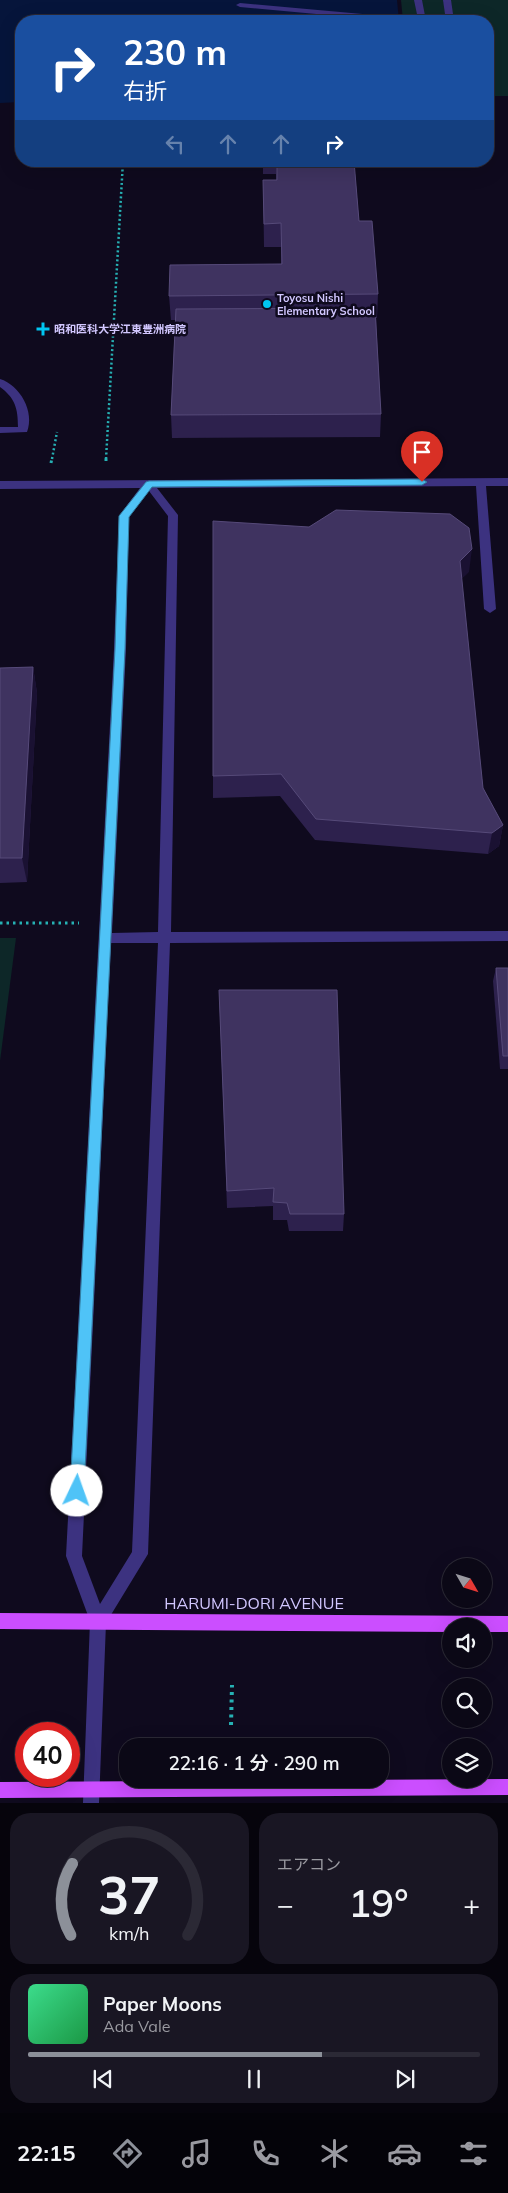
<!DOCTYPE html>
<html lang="ja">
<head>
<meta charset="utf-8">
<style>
	:root { --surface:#0b0816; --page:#191623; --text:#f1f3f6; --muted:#9a9aa1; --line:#2b2935; --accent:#8c9099 }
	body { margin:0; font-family:Mulish,"Noto Sans JP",sans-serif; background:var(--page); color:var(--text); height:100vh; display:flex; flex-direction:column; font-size:19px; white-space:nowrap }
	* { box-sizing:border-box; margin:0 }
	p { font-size:16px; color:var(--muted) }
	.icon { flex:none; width:28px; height:28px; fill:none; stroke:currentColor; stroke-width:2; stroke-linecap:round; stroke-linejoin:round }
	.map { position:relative; height:1803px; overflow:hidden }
	.side { display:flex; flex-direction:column; gap:10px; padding:10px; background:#06040c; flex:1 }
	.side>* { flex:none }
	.banner { position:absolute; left:15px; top:15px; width:479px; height:152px; border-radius:20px; box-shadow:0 5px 20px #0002,0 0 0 1px var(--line); background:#1a4fa0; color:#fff; overflow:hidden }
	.needle { width:32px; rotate:129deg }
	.buttons { position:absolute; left:442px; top:1558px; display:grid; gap:10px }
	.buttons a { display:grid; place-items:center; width:50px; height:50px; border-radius:50%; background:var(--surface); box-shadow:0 5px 20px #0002,0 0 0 1px var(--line); font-size:25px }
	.speed { position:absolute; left:15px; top:1722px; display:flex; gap:10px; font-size:25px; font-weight:700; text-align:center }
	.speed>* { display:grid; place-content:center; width:65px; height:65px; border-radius:50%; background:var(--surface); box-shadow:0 5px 20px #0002,0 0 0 1px var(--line); line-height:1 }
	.speed .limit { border:8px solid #d22; background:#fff; color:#111 }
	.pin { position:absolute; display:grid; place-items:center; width:42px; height:42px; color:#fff; margin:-51px -21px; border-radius:50% 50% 50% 0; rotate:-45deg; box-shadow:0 0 5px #0007 }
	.pin .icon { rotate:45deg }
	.me { position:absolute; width:55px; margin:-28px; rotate:3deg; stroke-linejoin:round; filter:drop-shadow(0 0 4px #0008) }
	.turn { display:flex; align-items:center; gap:18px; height:105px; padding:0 25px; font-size:22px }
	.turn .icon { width:65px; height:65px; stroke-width:2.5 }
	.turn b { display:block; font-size:35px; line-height:42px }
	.lanes { display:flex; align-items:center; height:48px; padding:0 25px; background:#0003; justify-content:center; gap:25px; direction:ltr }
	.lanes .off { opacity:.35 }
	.big { font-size:38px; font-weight:600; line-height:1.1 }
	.side .tile { flex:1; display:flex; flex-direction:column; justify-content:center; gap:8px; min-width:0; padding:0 18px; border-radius:20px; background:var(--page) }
	.side .dial { align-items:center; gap:0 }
	.dial svg { height:130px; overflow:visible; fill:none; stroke:var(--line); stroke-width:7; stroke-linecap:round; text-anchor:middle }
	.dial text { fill:var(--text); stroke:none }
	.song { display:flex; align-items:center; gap:15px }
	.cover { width:60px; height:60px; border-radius:8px; background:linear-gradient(135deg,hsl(150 70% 55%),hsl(140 70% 35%)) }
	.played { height:5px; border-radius:2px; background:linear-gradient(90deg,var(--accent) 65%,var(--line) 65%) }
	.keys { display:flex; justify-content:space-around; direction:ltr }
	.heat { display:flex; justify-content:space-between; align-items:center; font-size:28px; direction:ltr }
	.side .tiles { flex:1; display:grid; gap:10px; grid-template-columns:1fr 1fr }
	.tile:last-child { grid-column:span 2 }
	.trip { position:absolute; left:119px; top:1738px; width:270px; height:50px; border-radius:20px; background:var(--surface); box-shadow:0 5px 20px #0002,0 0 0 1px var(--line); font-weight:600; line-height:50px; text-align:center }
	.dock { display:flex; height:80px; justify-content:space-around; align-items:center; background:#040309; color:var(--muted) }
	.dock .icon { width:35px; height:35px }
	.dock .on { color:var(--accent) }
	.dock b { font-size:22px; color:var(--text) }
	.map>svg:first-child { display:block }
	.green { fill:#0d2728 }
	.water { fill:#06153b }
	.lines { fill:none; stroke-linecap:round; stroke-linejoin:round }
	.path-far2 { stroke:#26b1b4; stroke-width:2.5; stroke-dasharray:2 2.5; stroke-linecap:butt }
	.path-far1 { stroke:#26b1b4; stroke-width:3; stroke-dasharray:2.5 4; stroke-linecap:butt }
	.path { stroke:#26b1b4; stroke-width:4; stroke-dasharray:3 4.5; stroke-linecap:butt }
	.minor { fill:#3c3280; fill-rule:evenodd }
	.major { fill:#cb4eff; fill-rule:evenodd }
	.wall { fill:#2d214d }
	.shaded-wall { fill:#1a1132 }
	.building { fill:#3f3360; stroke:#564a79 }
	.route { fill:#4fc3f7; stroke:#337fa1 }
	.poi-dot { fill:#00c6f2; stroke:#0f0a1e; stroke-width:2 }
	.labels { text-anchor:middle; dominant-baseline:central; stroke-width:5; stroke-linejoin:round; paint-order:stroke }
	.far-poi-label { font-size:11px; font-weight:bold; fill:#d2c7ff; stroke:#0f0a1e; text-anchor:start }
	.near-street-label { font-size:16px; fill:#d2c7ff; stroke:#0f0a1e }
</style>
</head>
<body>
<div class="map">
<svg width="508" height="1803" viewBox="0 0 508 1803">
	<rect width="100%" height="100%" fill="#0f0a1e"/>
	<!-- green -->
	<g class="green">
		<path d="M401,0H508V96H488V21H403Z"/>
		<path d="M0,938H16L0,1061Z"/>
	</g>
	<!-- water -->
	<path class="water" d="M0,0H397L399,21H21V102L0,103Z"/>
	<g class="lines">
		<!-- path-far2 -->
		<g class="path-far2">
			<path d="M52,459L57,432"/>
			<path d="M106,459L123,161"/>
		</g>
		<!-- path-far1 -->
		<g class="path-far1">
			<path d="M106,461V458"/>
			<path d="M51,463L52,458"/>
			<path d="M0,923H79"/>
		</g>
		<!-- path -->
		<path class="path" d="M231,1725L232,1685"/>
		<!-- minor -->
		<g class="minor">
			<path d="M414,0H422L426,21H392L240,7L236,5L240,3L418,19Z"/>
			<path d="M443,0H451L454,21H446Z"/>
			<path d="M0,379C20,385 35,412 27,432L0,433V427H18C18,408 15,398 0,387Z"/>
			<path d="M508,478V486H486L496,609L490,613L484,609L476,486L157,488L178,515L171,932L508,931V941L170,943L148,1554L106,1623L99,1803H83L90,1621L66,1556L114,649L119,516L140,488L0,489V481ZM149,491L168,516L158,932L112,933L126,649L129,517ZM111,943H158L132,1552L100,1604L82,1556Z"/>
		</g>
		<!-- major -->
		<g class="major">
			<path d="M0,1613L508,1616V1632H484V1626H451V1632L0,1629Z"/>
			<path d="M508,1779V1795L0,1798V1782Z"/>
		</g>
	</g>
	<!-- wall -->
	<g class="wall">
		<path d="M263,161H354L359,221L378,294L377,318H376L381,414L380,437L172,438L171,415L175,320H171L169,296L281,264V247H264L263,180H276V174H263Z"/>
		<path d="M469,572L461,579L483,788L503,825L499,846L488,854L315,840L280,796L213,798V776Z"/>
		<path d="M33,667L37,693L27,882L0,883V668Z"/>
		<path d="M496,968H508V1069H500L493,981Z"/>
		<path d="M219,990L344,1214L343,1231H289L287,1220H273V1206L227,1208Z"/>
	</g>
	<!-- shaded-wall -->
	<g class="shaded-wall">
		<path d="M472,549L469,572L457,583L460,561Z"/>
		<path d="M33,667L37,693L27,882L22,858Z"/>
		<path d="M503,825L499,846L488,854L492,833Z"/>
	</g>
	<!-- building -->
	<g class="building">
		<path d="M277,161H354L359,221H372L378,294L169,296L170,265L282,264L281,223L264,224L263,180H277Z"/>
		<path d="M375,308L381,414L171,415L176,309Z"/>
		<path d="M336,510L450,514L469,528L472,549L460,561L483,788L503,825L492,833L316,819L281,774L213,776V521L309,527Z"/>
		<path d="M33,667L22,858H0V668Z"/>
		<path d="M496,968H508V1056H503Z"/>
		<path d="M219,990H337L344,1214H290L287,1203L273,1202L274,1188L227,1191Z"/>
	</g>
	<!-- route -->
	<path class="route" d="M422,479L427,482L422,485L152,487L129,517L125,649L84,1491L82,1496L77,1498L72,1496L70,1491L115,649L119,516L146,482L149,481Z"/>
	<!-- markers -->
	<g class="poi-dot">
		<circle cx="267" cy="304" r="5"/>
		<path d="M40.5 321.5h5v5h5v5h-5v5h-5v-5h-5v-5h5z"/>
	</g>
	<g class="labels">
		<!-- far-poi labels -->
		<g class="far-poi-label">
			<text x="277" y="298">Toyosu Nishi<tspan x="277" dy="13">Elementary School</tspan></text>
			<text x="54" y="329">昭和医科大学江東豊洲病院</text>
		</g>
		<!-- near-street labels -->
		<g class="near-street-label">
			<text x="254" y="1603">HARUMI-DORI AVENUE</text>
		</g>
	</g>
</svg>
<div class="buttons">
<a><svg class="needle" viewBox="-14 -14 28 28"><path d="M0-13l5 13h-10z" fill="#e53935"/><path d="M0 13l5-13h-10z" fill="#9a9aa1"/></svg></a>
<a><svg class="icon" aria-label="sound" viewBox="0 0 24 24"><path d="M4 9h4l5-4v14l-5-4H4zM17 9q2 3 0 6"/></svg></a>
<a><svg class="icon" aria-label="search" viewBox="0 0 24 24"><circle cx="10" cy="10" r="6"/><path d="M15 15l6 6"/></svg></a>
<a><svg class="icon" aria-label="layers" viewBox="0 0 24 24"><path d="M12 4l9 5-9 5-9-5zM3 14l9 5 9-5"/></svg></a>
</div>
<div class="speed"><div class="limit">40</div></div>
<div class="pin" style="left:422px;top:482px;background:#d93025"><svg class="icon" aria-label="arrive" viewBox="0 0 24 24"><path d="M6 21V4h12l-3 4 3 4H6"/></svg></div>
<svg class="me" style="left:77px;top:1491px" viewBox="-20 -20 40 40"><circle r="19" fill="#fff"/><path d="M0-13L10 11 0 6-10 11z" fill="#4fc3f7"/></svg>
<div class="trip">22:16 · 1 分 · 290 m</div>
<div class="banner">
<div class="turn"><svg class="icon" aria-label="right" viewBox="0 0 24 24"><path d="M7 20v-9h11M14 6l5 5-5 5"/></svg><div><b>230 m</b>右折</div></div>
<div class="lanes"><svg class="icon off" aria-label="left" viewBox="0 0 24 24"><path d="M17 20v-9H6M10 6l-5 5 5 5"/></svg><svg class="icon off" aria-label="ahead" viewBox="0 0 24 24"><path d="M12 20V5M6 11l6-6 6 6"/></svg><svg class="icon off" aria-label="ahead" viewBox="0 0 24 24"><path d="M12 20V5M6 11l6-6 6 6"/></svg><svg class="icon" aria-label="right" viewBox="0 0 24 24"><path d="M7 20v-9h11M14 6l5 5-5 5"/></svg></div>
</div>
</div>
<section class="side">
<div class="tiles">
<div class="tile dial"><svg viewBox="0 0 100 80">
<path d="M14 69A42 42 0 1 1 86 69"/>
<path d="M14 69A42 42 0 0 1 15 25" stroke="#8c9099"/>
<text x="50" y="56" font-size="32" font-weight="700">37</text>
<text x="50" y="72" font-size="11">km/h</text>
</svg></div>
<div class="tile"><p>エアコン</p>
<div class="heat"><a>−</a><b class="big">19°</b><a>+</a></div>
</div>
<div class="tile">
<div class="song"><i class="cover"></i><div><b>Paper Moons</b><p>Ada Vale</p></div></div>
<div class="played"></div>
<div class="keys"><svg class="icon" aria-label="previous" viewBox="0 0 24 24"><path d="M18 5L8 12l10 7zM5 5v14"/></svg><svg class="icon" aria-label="pause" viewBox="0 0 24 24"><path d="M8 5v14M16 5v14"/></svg><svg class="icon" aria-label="next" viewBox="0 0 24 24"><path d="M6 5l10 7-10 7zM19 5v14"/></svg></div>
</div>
</div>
</section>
<nav class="dock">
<b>22:15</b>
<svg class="icon on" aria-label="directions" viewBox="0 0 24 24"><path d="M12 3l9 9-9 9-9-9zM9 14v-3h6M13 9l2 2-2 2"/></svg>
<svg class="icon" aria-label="music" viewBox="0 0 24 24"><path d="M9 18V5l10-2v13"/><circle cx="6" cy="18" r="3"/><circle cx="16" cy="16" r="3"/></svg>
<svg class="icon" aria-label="phone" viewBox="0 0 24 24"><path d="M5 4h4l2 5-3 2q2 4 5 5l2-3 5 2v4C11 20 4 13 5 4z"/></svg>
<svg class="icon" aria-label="climate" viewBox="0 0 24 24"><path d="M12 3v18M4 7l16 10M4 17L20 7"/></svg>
<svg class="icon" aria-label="car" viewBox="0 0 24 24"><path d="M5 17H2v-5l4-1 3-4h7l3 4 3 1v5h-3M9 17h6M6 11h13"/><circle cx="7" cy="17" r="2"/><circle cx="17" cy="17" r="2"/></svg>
<svg class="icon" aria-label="filters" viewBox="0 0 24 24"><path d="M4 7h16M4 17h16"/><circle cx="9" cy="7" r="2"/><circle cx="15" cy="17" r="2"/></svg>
</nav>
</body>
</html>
